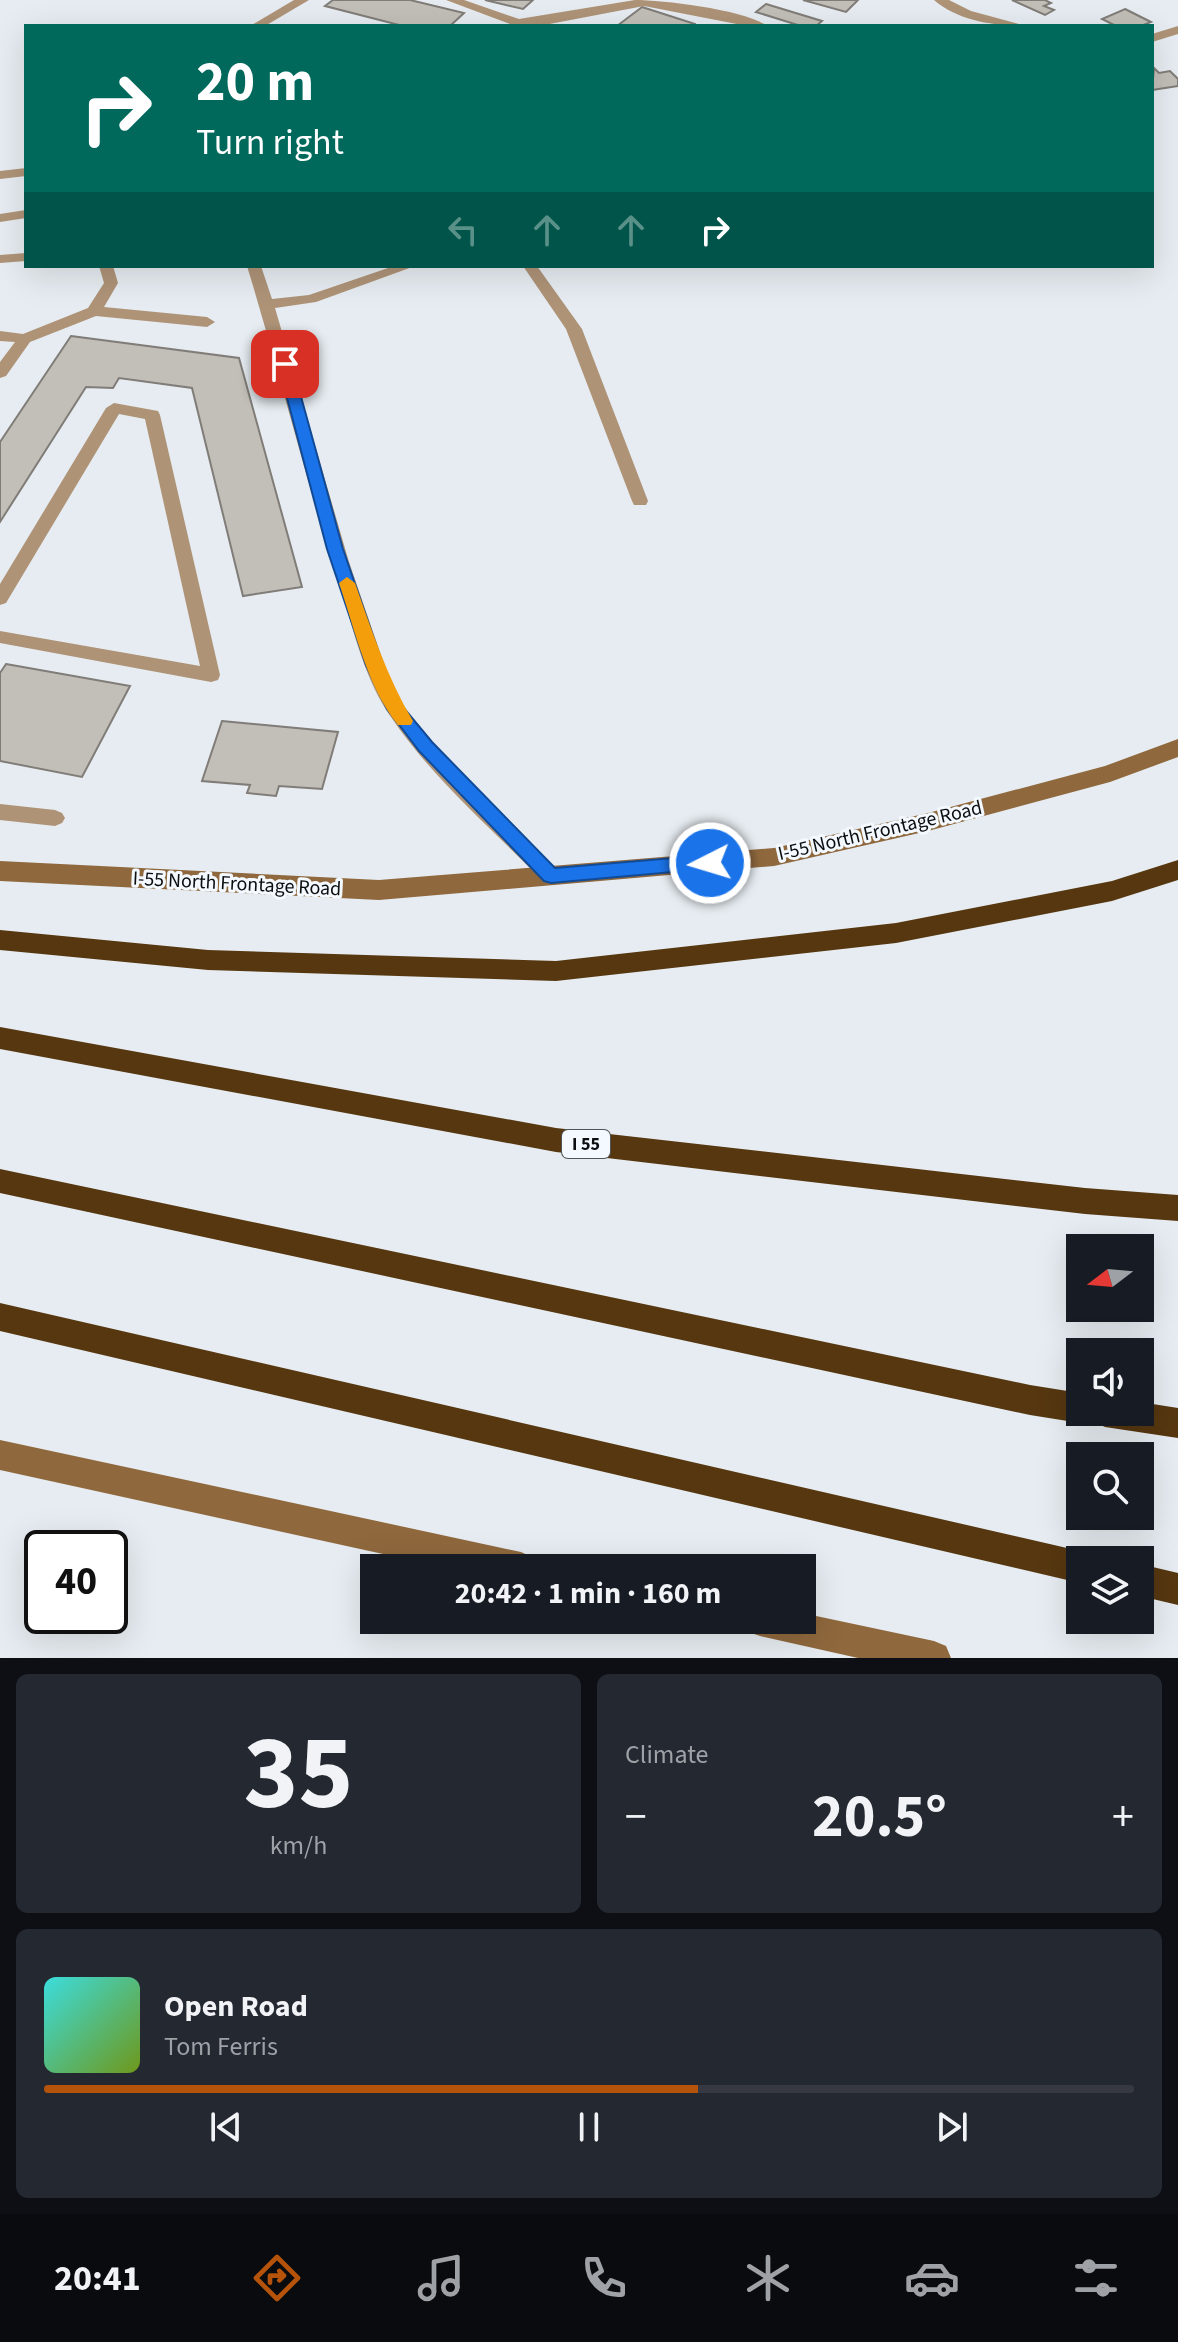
<!DOCTYPE html>
<html lang="en">
<head>
<meta charset="utf-8">
<style>
	:root { --surface:#171b24; --page:#242831; --text:#f1f3f6; --muted:#9ea1a6; --line:#363941; --accent:#b45309 }
	body { margin:0; font-family:"Source Sans 3",sans-serif; background:var(--page); color:var(--text); height:100vh; display:flex; flex-direction:column; font-size:30px; white-space:nowrap }
	* { box-sizing:border-box; margin:0 }
	p { font-size:26px; color:var(--muted) }
	.icon { flex:none; width:44px; height:44px; fill:none; stroke:currentColor; stroke-width:2; stroke-linecap:round; stroke-linejoin:round }
	.map { position:relative; height:1658px; overflow:hidden }
	.drawer { display:flex; flex-direction:column; gap:16px; padding:16px; background:#0d0f14; flex:1 }
	.drawer>* { flex:none }
	.top-card { position:absolute; left:24px; top:24px; width:1130px; height:244px; border-radius:0px; box-shadow:0 8px 32px #0002; background:#00695c; color:#fff; overflow:hidden }
	.needle { width:52px; rotate:254deg }
	.fabs { position:absolute; left:1066px; top:1234px; display:grid; gap:16px }
	.fabs a { display:grid; place-items:center; width:88px; height:88px; border-radius:0px; background:var(--surface); box-shadow:0 8px 32px #0002; font-size:40px }
	.speed { position:absolute; left:24px; top:1530px; display:flex; gap:16px; font-size:40px; font-weight:700; text-align:center }
	.speed>* { display:grid; place-content:center; width:104px; height:104px; border-radius:50%; background:var(--surface); box-shadow:0 8px 32px #0002; line-height:1 }
	.speed .limit { border:4px solid #111; border-radius:12px; background:#fff; color:#111 }
	.pin { position:absolute; display:grid; place-items:center; width:68px; height:68px; color:#fff; margin:-34px; border-radius:16px; box-shadow:0 4px 12px #0006 }
	.me { position:absolute; width:88px; margin:-44px; rotate:265deg; stroke-linejoin:round; filter:drop-shadow(0 0 6px #0008) }
	.turn { display:flex; align-items:center; gap:28px; height:168px; padding:0 40px; font-size:36px }
	.turn .icon { width:104px; height:104px; stroke-width:2.5 }
	.turn b { display:block; font-size:56px; line-height:68px }
	.lanes { display:flex; align-items:center; height:76px; padding:0 40px; background:#0003; justify-content:center; gap:40px; direction:ltr }
	.lanes .off { opacity:.35 }
	.big { font-size:60px; font-weight:700; line-height:1.1 }
	.drawer .card { flex:1; display:flex; flex-direction:column; justify-content:center; gap:12px; min-width:0; padding:0 28px; border-radius:12px; background:var(--page) }
	.drawer .dial { align-items:center; gap:0 }
	.dial b { font-size:104px; line-height:1 }
	.song { display:flex; align-items:center; gap:24px }
	.cover { width:96px; height:96px; border-radius:12px; background:linear-gradient(135deg,hsl(180 70% 55%),hsl(80 70% 35%)) }
	.played { height:8px; border-radius:4px; background:linear-gradient(90deg,var(--accent) 60%,var(--line) 60%) }
	.keys { display:flex; justify-content:space-around; direction:ltr }
	.heat { display:flex; justify-content:space-between; align-items:center; font-size:44px; direction:ltr }
	.drawer .tiles { flex:1; display:grid; gap:16px; grid-template-columns:1fr 1fr }
	.card:last-child { grid-column:span 2 }
	.trip { position:absolute; left:360px; top:1554px; width:456px; height:80px; border-radius:0px; background:var(--surface); box-shadow:0 8px 32px #0002; font-weight:700; line-height:80px; text-align:center }
	.tab-bar { display:flex; height:128px; justify-content:space-around; align-items:center; background:#090b0e; color:var(--muted) }
	.tab-bar .icon { width:56px; height:56px }
	.tab-bar .selected { color:var(--accent) }
	.tab-bar b { font-size:36px; color:var(--text) }
	.map>svg:first-child { display:block }
	.building { fill:#c2beb8; stroke:#807c77; stroke-width:2 }
	.lines { fill:none; stroke-linecap:round; stroke-linejoin:round }
	.lane { fill:#ae9377; fill-rule:evenodd }
	.secondary { fill:#8f683d; fill-rule:evenodd }
	.highway { fill:#563710; fill-rule:evenodd }
	.route { fill:#1a73e8; stroke:#114b97; stroke-width:2 }
	.slow { fill:#f59e0b }
	.labels { text-anchor:middle; dominant-baseline:central; stroke-width:6; stroke-linejoin:round; paint-order:stroke }
	.shield { fill:#f3f9fe; stroke:#515457; stroke-width:2 }
	.shield-label { font-size:18px; font-weight:bold; fill:#0c0e10 }
	.street-label { font-size:20px; fill:#0c0e10; stroke:#f3f9fe }
</style>
</head>
<body>
<div class="map">
<svg width="1178" height="1658" viewBox="0 0 1178 1658">
	<rect width="100%" height="100%" fill="#e6ecf1"/>
	<!-- building -->
	<g class="building">
		<path d="M333,0H410L464,13L450,26H403L325,6Z"/>
		<path d="M485,0H533L523,9Z"/>
		<path d="M803,0H858L846,12Z"/>
		<path d="M1012,0H1045L1051,3L1044,6L1054,10L1045,15Z"/>
		<path d="M766,4L822,21L816,26H801L756,12Z"/>
		<path d="M642,7L695,24V26H617Z"/>
		<path d="M1125,9L1151,22L1141,26H1116L1102,19Z"/>
		<path d="M1154,68L1159,73L1170,71L1178,79V86L1152,90Z"/>
		<path d="M71,336L239,358L302,587L243,596L192,388L119,378L113,388L86,387L0,522V442Z"/>
		<path d="M6,664L130,686L82,777L0,761V673Z"/>
		<path d="M222,721L338,732L322,789L279,786L276,796L247,793L250,785L202,781Z"/>
	</g>
	<g class="lines">
		<!-- lane -->
		<g class="lane">
			<path d="M294,0H309L265,26H250Z"/>
			<path d="M446,0H464L519,19L635,0C664,0 746,10 767,26H747L644,6L539,26H515Z"/>
			<path d="M934,0H949L971,11L1026,26C995,26 958,21 934,0Z"/>
			<path d="M1178,26V34L1152,42V34Z"/>
			<path d="M26,168V176L0,179V171Z"/>
			<path d="M26,210V218L0,222V214Z"/>
			<path d="M26,253V261L0,263V255Z"/>
			<path d="M99,266H113L118,283L104,307L207,317L215,322L207,327L96,316L30,342L6,376L0,378V362L15,342L0,341V331L23,334L88,308L104,283Z"/>
			<path d="M247,266H261L272,299L309,295L394,266H415L316,302L275,308L349,562L392,687L404,707L439,750L558,870L561,876L558,882H544C492,829 433,779 391,717C365,680 355,635 342,593C307,485 280,374 247,266Z"/>
			<path d="M523,266H537L582,329L648,501L646,505H634L632,501L566,329Z"/>
			<path d="M114,403L158,411L160,415L220,675L218,680L211,682L0,643V631L200,666L145,419L119,414L6,603L0,605V584L106,408Z"/>
			<path d="M0,804L55,810L62,813L65,818L62,823L55,826L0,820Z"/>
		</g>
		<!-- secondary -->
		<g class="secondary">
			<path d="M1178,739V757L1110,782L928,831L774,866L379,900L0,881V861L379,880L774,848L928,813L1105,766Z"/>
			<path d="M0,1440L521,1552L532,1557L537,1568H447L0,1470Z"/>
			<path d="M802,1613L934,1641L946,1646L951,1658H858L760,1636L748,1632L744,1620H802Z"/>
		</g>
		<!-- highway -->
		<g class="highway">
			<path d="M1178,860V880L1112,901L896,943L556,981L208,970L0,950V930L208,950L556,961L896,923L1112,881Z"/>
			<path d="M0,1027L556,1128L1085,1188L1178,1195V1221L1085,1214L556,1152L0,1049Z"/>
			<path d="M0,1169L1030,1385L1080,1393V1412H1140V1402L1178,1408V1438L1105,1427L1094,1422L1092,1416L1080,1423L1030,1415L0,1193Z"/>
			<path d="M0,1303L1080,1551L1091,1556L1093,1560H1080V1583L0,1331Z"/>
			<path d="M1140,1564L1178,1573V1605L1140,1596Z"/>
		</g>
	</g>
	<!-- route -->
	<path class="route" d="M285,359L292,364L343,549L383,665L402,706L432,742L555,868L710,855L719,863L717,868L551,883L544,881L419,751L387,709L366,665L327,549L278,364Z"/>
	<!-- slow -->
	<path class="slow" d="M347,577L355,583C372,631 387,677 413,721L411,725H398C367,686 355,630 339,583Z"/>
	<g class="labels">
		<!-- shield labels -->
		<rect class="shield" x="562" y="1130" width="48" height="28" rx="6"/>
		<g class="shield-label">
			<text x="586" y="1144">I 55</text>
		</g>
		<!-- street labels -->
		<g class="street-label">
			<text transform="translate(880 831) rotate(-13)">I-55 North Frontage Road</text>
			<text transform="translate(237 884) rotate(3)">I-55 North Frontage Road</text>
		</g>
	</g>
</svg>
<div class="fabs">
<a><svg class="needle" viewBox="-14 -14 28 28"><path d="M0-13l5 13h-10z" fill="#e53935"/><path d="M0 13l5-13h-10z" fill="#9ea1a6"/></svg></a>
<a><svg class="icon" aria-label="sound" viewBox="0 0 24 24"><path d="M4 9h4l5-4v14l-5-4H4zM17 9q2 3 0 6"/></svg></a>
<a><svg class="icon" aria-label="search" viewBox="0 0 24 24"><circle cx="10" cy="10" r="6"/><path d="M15 15l6 6"/></svg></a>
<a><svg class="icon" aria-label="layers" viewBox="0 0 24 24"><path d="M12 4l9 5-9 5-9-5zM3 14l9 5 9-5"/></svg></a>
</div>
<div class="speed"><div class="limit">40</div></div>
<div class="pin" style="left:285px;top:364px;background:#d93025"><svg class="icon" aria-label="arrive" viewBox="0 0 24 24"><path d="M6 21V4h12l-3 4 3 4H6"/></svg></div>
<svg class="me" style="left:710px;top:863px" viewBox="-20 -20 40 40"><circle r="17" fill="#1a73e8" stroke="#fff" stroke-width="3"/><path d="M0-11L8 9 0 5-8 9z" fill="#fff"/></svg>
<div class="trip">20:42 · 1 min · 160 m</div>
<div class="top-card">
<div class="turn"><svg class="icon" aria-label="right" viewBox="0 0 24 24"><path d="M7 20v-9h11M14 6l5 5-5 5"/></svg><div><b>20 m</b>Turn right</div></div>
<div class="lanes"><svg class="icon off" aria-label="left" viewBox="0 0 24 24"><path d="M17 20v-9H6M10 6l-5 5 5 5"/></svg><svg class="icon off" aria-label="ahead" viewBox="0 0 24 24"><path d="M12 20V5M6 11l6-6 6 6"/></svg><svg class="icon off" aria-label="ahead" viewBox="0 0 24 24"><path d="M12 20V5M6 11l6-6 6 6"/></svg><svg class="icon" aria-label="right" viewBox="0 0 24 24"><path d="M7 20v-9h11M14 6l5 5-5 5"/></svg></div>
</div>
</div>
<section class="drawer">
<div class="tiles">
<div class="card dial"><b>35</b><p>km/h</p></div>
<div class="card"><p>Climate</p>
<div class="heat"><a>−</a><b class="big">20.5°</b><a>+</a></div>
</div>
<div class="card">
<div class="song"><i class="cover"></i><div><b>Open Road</b><p>Tom Ferris</p></div></div>
<div class="played"></div>
<div class="keys"><svg class="icon" aria-label="previous" viewBox="0 0 24 24"><path d="M18 5L8 12l10 7zM5 5v14"/></svg><svg class="icon" aria-label="pause" viewBox="0 0 24 24"><path d="M8 5v14M16 5v14"/></svg><svg class="icon" aria-label="next" viewBox="0 0 24 24"><path d="M6 5l10 7-10 7zM19 5v14"/></svg></div>
</div>
</div>
</section>
<nav class="tab-bar">
<b>20:41</b>
<svg class="icon selected" aria-label="directions" viewBox="0 0 24 24"><path d="M12 3l9 9-9 9-9-9zM9 14v-3h6M13 9l2 2-2 2"/></svg>
<svg class="icon" aria-label="music" viewBox="0 0 24 24"><path d="M9 18V5l10-2v13"/><circle cx="6" cy="18" r="3"/><circle cx="16" cy="16" r="3"/></svg>
<svg class="icon" aria-label="phone" viewBox="0 0 24 24"><path d="M5 4h4l2 5-3 2q2 4 5 5l2-3 5 2v4C11 20 4 13 5 4z"/></svg>
<svg class="icon" aria-label="climate" viewBox="0 0 24 24"><path d="M12 3v18M4 7l16 10M4 17L20 7"/></svg>
<svg class="icon" aria-label="car" viewBox="0 0 24 24"><path d="M5 17H2v-5l4-1 3-4h7l3 4 3 1v5h-3M9 17h6M6 11h13"/><circle cx="7" cy="17" r="2"/><circle cx="17" cy="17" r="2"/></svg>
<svg class="icon" aria-label="filters" viewBox="0 0 24 24"><path d="M4 7h16M4 17h16"/><circle cx="9" cy="7" r="2"/><circle cx="15" cy="17" r="2"/></svg>
</nav>
</body>
</html>
